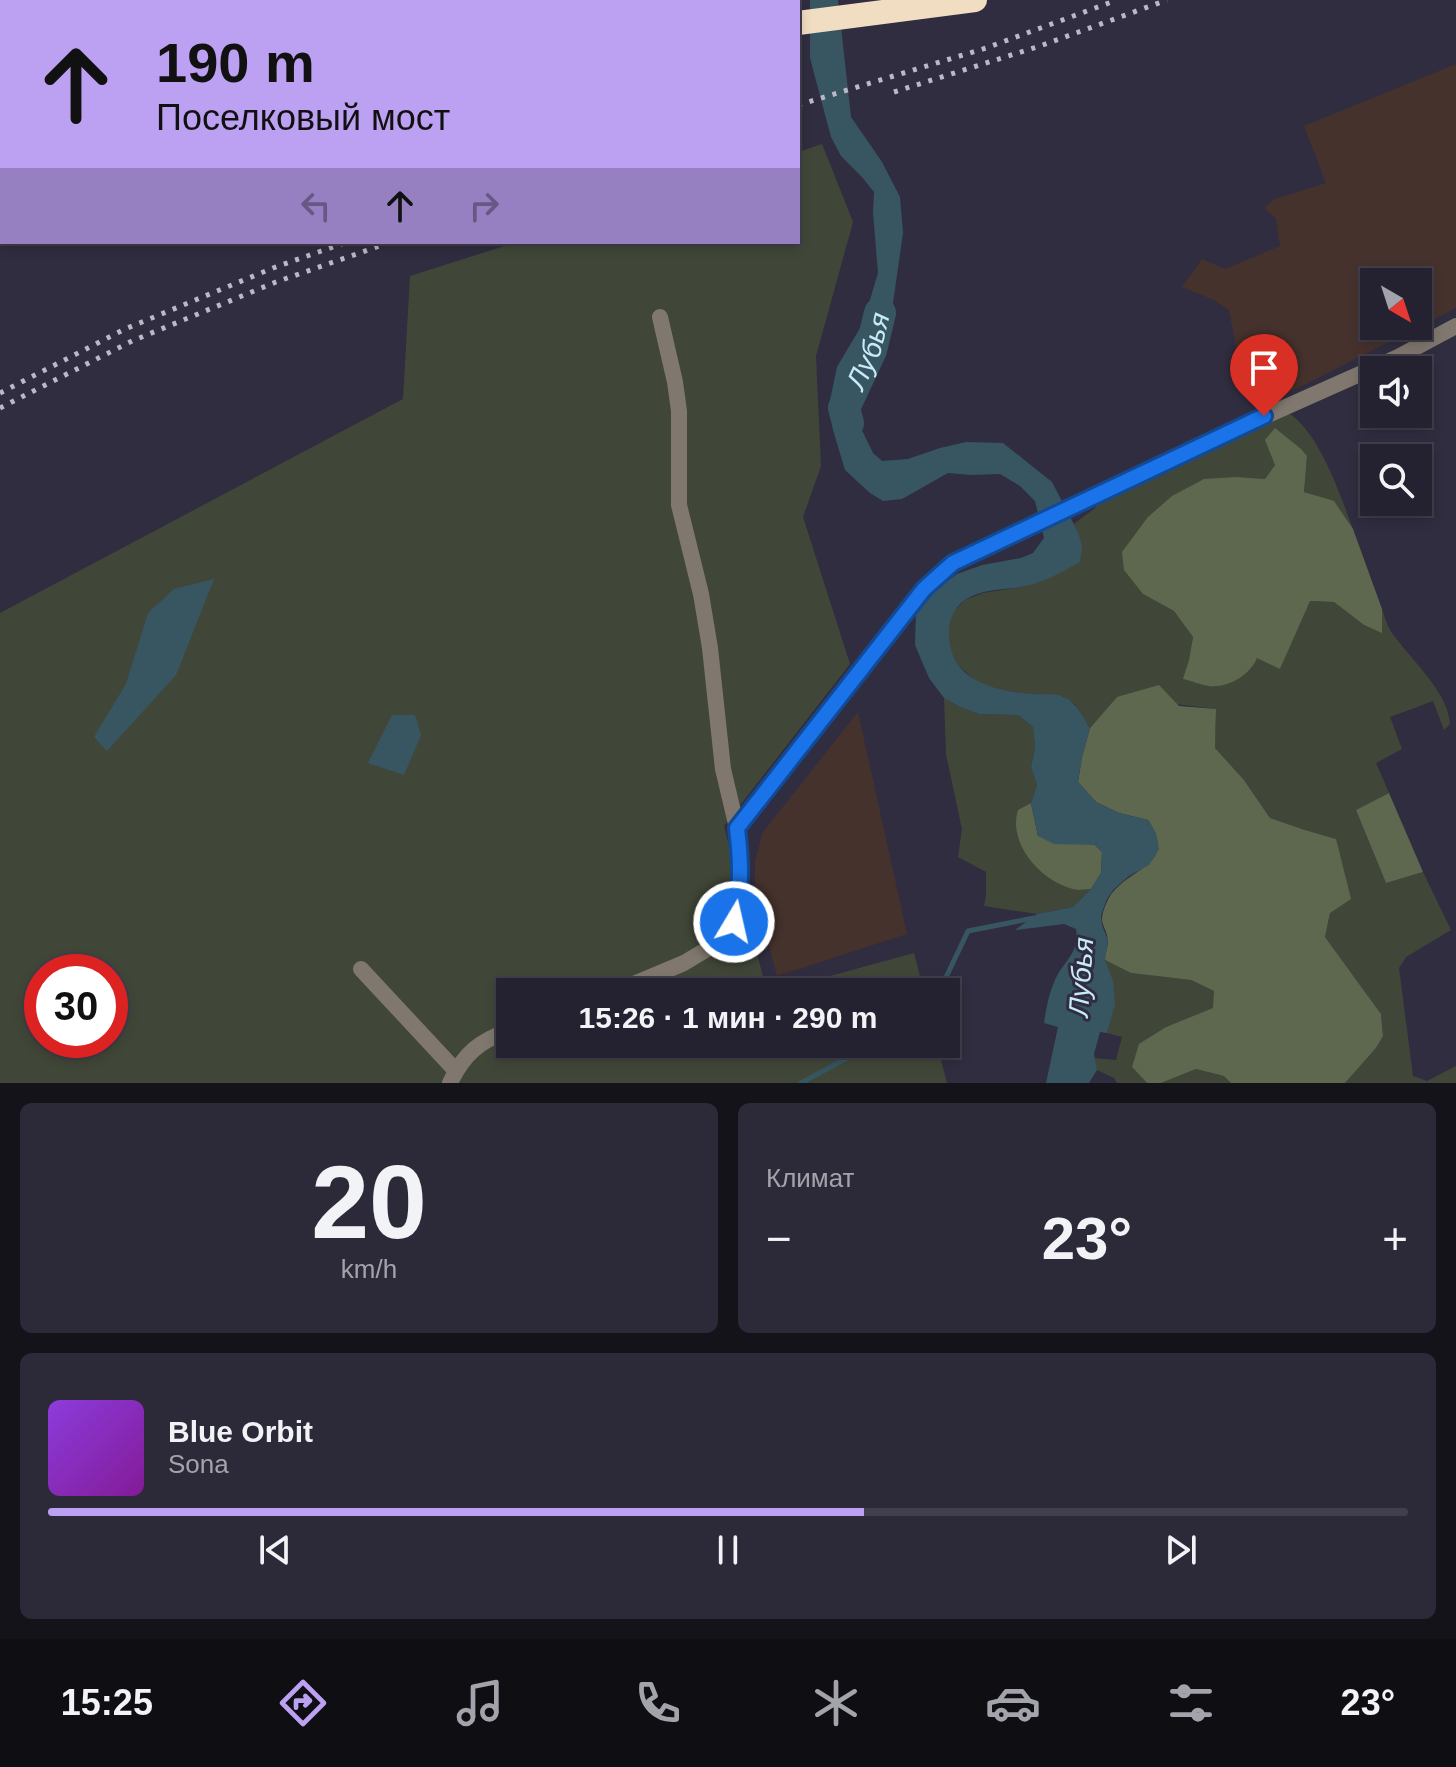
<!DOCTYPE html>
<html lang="ru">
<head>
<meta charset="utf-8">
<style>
	:root { --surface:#242230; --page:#2c2a38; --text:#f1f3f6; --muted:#a3a4ab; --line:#413f4c; --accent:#bca0f2 }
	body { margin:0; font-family:Helvetica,sans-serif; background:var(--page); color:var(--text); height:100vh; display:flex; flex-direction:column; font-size:30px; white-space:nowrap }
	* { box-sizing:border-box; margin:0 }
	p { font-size:26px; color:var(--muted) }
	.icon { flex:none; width:44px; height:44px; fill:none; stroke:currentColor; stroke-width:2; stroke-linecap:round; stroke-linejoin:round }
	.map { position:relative; height:1083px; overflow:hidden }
	.panel { display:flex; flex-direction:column; gap:20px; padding:20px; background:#14131a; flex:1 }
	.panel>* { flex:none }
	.top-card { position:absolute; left:0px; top:0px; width:800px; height:244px; box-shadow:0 4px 12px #0003,0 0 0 2px var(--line); background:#bca0f2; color:#111; overflow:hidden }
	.needle { width:52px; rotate:141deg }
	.buttons { position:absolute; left:1360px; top:268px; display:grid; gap:16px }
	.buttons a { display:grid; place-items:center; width:72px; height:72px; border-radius:0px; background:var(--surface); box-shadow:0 4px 12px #0003,0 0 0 2px var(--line); font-size:40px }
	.speed { position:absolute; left:24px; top:954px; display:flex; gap:16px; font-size:40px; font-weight:700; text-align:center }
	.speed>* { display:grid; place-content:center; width:104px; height:104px; border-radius:50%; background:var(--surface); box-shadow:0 4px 12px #0003,0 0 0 2px var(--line); line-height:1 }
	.speed .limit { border:12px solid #d22; background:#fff; color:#111 }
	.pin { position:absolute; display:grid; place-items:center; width:68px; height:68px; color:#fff; margin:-82px -34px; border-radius:50% 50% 50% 0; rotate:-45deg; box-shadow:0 0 8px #0007 }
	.pin .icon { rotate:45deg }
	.me { position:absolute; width:88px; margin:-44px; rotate:9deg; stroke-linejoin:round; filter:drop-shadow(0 0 6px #0008) }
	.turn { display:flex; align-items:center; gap:28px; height:168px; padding:0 24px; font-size:36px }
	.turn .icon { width:104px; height:104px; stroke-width:2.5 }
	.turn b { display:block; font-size:56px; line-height:68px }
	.lanes { display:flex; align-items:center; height:76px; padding:0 24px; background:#0003; justify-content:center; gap:40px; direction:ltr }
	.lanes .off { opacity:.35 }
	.big { font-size:60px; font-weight:600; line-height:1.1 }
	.panel .widget { flex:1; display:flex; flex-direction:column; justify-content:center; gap:12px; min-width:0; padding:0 28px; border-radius:12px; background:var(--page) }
	.panel .dial { align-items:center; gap:0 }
	.dial b { font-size:104px; line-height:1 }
	.song { display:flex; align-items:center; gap:24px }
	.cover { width:96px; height:96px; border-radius:12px; background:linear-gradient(135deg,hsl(270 70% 55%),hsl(290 70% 35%)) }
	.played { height:8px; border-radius:4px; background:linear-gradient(90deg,var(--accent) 60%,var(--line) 60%) }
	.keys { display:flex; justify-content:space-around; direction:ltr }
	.heat { display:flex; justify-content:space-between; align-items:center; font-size:44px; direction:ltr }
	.panel .tiles { flex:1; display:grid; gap:20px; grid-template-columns:1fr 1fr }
	.widget:last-child { grid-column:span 2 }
	.trip { position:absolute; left:496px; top:978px; width:464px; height:80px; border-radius:0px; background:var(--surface); box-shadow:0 4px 12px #0003,0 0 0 2px var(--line); font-weight:600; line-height:80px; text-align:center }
	.tab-bar { display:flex; height:128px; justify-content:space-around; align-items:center; background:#0e0e13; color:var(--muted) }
	.tab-bar .icon { width:56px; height:56px }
	.tab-bar .current { color:var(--accent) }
	.tab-bar b { font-size:36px; color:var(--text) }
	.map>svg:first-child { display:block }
	.industrial { fill:#46322d; fill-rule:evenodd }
	.green { fill:#414738; fill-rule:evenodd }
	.forest { fill:#5e684f }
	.water { fill:#375662 }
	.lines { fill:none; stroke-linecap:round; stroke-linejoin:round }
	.stream { stroke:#375662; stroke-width:5 }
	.river { stroke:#375662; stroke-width:32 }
	.minor { stroke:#80786e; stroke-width:16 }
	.motorway { stroke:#f1ddc2; stroke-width:24 }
	.rail { stroke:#bbb9c6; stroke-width:5; stroke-dasharray:4 8; stroke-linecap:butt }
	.route-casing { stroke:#114b97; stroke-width:20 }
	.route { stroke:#1a73e8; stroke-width:14 }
	.labels { text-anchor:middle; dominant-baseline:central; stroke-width:6; stroke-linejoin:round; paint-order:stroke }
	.water-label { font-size:28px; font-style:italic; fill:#c7ebfa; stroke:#302d40 }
</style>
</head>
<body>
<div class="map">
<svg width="1456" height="1083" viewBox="0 0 1456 1083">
	<rect width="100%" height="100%" fill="#302d40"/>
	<!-- industrial -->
	<g class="industrial">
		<path d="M1456,64V308L1266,404L1237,351L1229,310L1214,300L1182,287L1202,259L1225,269L1280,246L1276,219L1264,208L1275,199L1326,183L1304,126ZM1374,282H1418V326H1374Z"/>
		<path d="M858,712L907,934L777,976L755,893V861L763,832Z"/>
	</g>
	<!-- green -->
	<g class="green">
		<path d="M822,144L853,222L816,356L821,466L803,517L850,664L724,826L767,992H510V1044H937L947,1083H0V613L403,399L410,276L517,242H798V152ZM42,972H110V1040H42Z"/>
		<path d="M1287,412C1320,433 1339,492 1353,529L1334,502L1304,492L1307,456L1275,465L1265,479L1237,477L1143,594L1174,611L1193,637L1189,661L1184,678L1257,657L1280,669L1309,601L1334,602L1364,625L1382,632V609C1385,617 1387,626 1392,633C1410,659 1448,691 1450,724L1444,730L1433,701L1390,717L1402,749L1376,763L1389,793L1356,810L1386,883L1423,872L1451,930L1406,957L1399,968L1413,1076L1427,1081L1456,1066V1083H1345L1376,1048L1383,1035L1381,1014L1325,937L1330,913L1336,839L1305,830L1270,818L1244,780L1215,748L1216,709L1117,697L1090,728L1075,704L1063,696L1027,694L1000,690L978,683L958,665L949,649L948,630L953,612L965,600L983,593L1027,586L1078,532L1074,524L1095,508L1102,496Z"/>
		<path d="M944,698L960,707L979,714L1018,715L1033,727L1035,748L1031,767L1037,785L1031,803L1018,811L1039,869L1056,882L1078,890L1091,889L1073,907L1037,914L984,906L986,895V872L958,857L962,829L946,754Z"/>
		<path d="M914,953L924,992H772Z"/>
		<path d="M1105,960L1131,973L1191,980L1214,991V1008L1166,1027L1132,1067L1147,1083H1117L1114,1078L1097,1070L1094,1058L1116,1060L1122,1037L1107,1033C1115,1001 1117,991 1105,960Z"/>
		<path d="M1196,1069L1224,1076L1231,1083H1161Z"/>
	</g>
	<!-- forest -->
	<g class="forest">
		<path d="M1275,428L1301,449L1307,456L1304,492L1334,501L1353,529L1382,609V633L1364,625L1334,602L1310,601L1280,669L1257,658C1250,675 1229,688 1209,686C1201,685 1192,681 1183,679L1189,660L1193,637L1174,611L1143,594L1124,570L1122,552L1148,517L1172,496L1204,479L1237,477L1265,479L1275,465L1265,440Z"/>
		<path d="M1159,685L1179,706L1216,709L1215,748L1244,780L1270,818L1305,830L1336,839L1351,899L1330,913L1325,937L1381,1014L1383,1036L1376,1048L1345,1083H1231L1224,1076L1196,1069L1161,1083H1147L1132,1067L1139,1044L1166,1027L1213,1008L1214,991L1191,980L1131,973L1105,960C1105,954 1108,946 1108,941C1106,923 1097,926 1106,904C1121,866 1181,870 1148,820L1119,813L1096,802L1078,782L1082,757L1090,728L1117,697Z"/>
		<path d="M1389,793L1423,872L1386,883L1356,810Z"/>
		<path d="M1031,803L1038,836L1095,845L1102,852L1101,873L1091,889C1087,889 1082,890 1078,890C1044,885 1007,845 1018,810Z"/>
	</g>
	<!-- water -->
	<g class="water">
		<path d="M810,0H838L851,117L882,162L900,197L903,233L891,317L856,376L854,405L859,424L873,453L882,461L908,459L940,448L966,442L1003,443L1052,482L1078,532L1082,546L1080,562C1064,571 1048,580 1030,585C1009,591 984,587 965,600C952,609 948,624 949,638C952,681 995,691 1031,694C1041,695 1053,693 1062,696C1076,701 1083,717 1090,728L1082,757L1078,782L1096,802L1119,813L1148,820L1156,833L1159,849L1149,865L1129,876L1114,889L1107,899L1101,915L1102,925L1108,940L1105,960L1113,981L1115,1004L1107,1033L1100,1032L1094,1054L1097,1070L1089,1083H1046L1058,1027L1044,1023C1046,1009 1049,993 1055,980C1064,960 1080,953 1076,929L1064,924L1015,930L1037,914L1073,907L1091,889L1101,873L1102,852L1095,845L1054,844L1038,836L1031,803L1037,785L1031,767L1035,748L1033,727L1018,715L979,714L960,707L944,698L929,678L915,645L916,612L929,595L957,574L982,565L1021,558L1033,553L1044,538L1035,501L1020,486L1000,474L971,475L948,473L902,499L883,501L870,493L845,470L833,430L829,405L837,367L863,323L878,273L873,213L874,192L862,177L841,156L831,137L810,58Z"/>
		<path d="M214,579L176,675L107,751L94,737L126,684L148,613L174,589Z"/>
		<path d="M392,715H415L421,735L404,775L368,763Z"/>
	</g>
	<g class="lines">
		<!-- stream -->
		<g class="stream">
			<path d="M939,992L968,931L1034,918"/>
			<path d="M801,1083L873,1044"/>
		</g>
		<!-- river -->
		<path class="river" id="s1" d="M848,423L844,408L871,350L880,313"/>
		<!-- minor -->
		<g class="minor">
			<path d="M737,828L924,589L953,563L1218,437L1398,357L1456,326"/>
			<path d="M361,969L456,1071"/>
			<path d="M615,992L684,963L719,942L734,922L740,897L741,861L737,828L723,769L710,648L701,594L679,505V411L675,382L660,317"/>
			<path d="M450,1083C464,1053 480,1041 510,1030"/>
		</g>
		<!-- motorway -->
		<g class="motorway">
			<path d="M530,2L546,0"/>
			<path d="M798,23L975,0"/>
			<path d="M0,68L2,67"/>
			<path d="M0,123L2,122"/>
		</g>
		<!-- rail -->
		<g class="rail">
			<path d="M894,92L1040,46L1167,0"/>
			<path d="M798,105L986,48L1117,0"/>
			<path d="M0,204H2"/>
			<path d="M0,393L125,329L273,268L347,242"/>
			<path d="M0,408L132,341L276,282L391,242"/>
		</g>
	</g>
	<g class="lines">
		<defs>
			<path id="route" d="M734,922C742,888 741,862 737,828L924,589L953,563L1264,416"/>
		</defs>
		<!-- route casing -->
		<use href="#route" class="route-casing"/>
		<!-- route -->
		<use href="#route" class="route"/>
	</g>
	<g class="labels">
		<!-- water labels -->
		<g class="water-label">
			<text stroke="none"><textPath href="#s1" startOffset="78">Лубья</textPath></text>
			<text transform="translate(1081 977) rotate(-86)">Лубья</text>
		</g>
	</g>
</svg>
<div class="buttons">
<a><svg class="needle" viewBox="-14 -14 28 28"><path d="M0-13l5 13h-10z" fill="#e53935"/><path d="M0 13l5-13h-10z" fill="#a3a4ab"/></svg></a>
<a><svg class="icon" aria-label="sound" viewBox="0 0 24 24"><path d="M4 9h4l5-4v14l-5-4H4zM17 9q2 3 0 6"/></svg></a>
<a><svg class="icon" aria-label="search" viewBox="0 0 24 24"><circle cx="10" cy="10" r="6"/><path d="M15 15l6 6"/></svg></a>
</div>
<div class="speed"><div class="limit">30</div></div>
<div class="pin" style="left:1264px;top:416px;background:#d93025"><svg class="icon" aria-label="arrive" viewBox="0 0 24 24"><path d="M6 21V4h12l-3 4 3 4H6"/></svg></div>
<svg class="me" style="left:734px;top:922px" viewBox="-20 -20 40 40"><circle r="17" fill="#1a73e8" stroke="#fff" stroke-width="3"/><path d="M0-11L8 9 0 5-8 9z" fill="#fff"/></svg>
<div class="trip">15:26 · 1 мин · 290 m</div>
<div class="top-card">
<div class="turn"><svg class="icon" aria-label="ahead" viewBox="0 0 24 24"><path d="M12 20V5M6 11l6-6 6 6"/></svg><div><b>190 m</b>Поселковый мост</div></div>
<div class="lanes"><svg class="icon off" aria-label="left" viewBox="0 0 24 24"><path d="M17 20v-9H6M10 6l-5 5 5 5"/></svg><svg class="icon" aria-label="ahead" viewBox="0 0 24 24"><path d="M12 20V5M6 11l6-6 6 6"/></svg><svg class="icon off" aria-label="right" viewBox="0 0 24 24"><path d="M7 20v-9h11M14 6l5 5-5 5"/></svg></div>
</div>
</div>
<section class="panel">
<div class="tiles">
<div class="widget dial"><b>20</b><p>km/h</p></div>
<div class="widget"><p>Климат</p>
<div class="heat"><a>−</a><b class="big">23°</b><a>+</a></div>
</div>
<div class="widget">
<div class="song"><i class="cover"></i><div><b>Blue Orbit</b><p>Sona</p></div></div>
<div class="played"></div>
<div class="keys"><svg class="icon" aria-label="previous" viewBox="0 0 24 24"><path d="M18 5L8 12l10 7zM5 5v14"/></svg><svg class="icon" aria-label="pause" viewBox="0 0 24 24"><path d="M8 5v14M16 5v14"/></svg><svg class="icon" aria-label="next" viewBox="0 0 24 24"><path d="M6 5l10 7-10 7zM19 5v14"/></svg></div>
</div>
</div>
</section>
<nav class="tab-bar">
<b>15:25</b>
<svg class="icon current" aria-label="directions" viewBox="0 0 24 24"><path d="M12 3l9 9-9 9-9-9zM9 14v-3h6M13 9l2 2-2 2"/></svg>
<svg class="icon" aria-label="music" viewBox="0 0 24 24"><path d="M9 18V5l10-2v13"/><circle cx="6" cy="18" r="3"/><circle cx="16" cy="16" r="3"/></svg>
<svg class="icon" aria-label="phone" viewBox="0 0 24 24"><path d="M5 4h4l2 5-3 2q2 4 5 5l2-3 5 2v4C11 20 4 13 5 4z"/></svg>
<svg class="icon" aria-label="climate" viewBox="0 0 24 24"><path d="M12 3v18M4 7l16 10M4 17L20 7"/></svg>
<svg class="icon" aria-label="car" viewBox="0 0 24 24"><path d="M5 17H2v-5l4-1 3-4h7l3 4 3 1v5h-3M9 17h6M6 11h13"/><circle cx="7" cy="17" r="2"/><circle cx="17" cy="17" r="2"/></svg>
<svg class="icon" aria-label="filters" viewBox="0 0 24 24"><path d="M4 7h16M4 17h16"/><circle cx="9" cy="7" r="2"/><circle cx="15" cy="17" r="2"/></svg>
<b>23°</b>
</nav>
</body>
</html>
